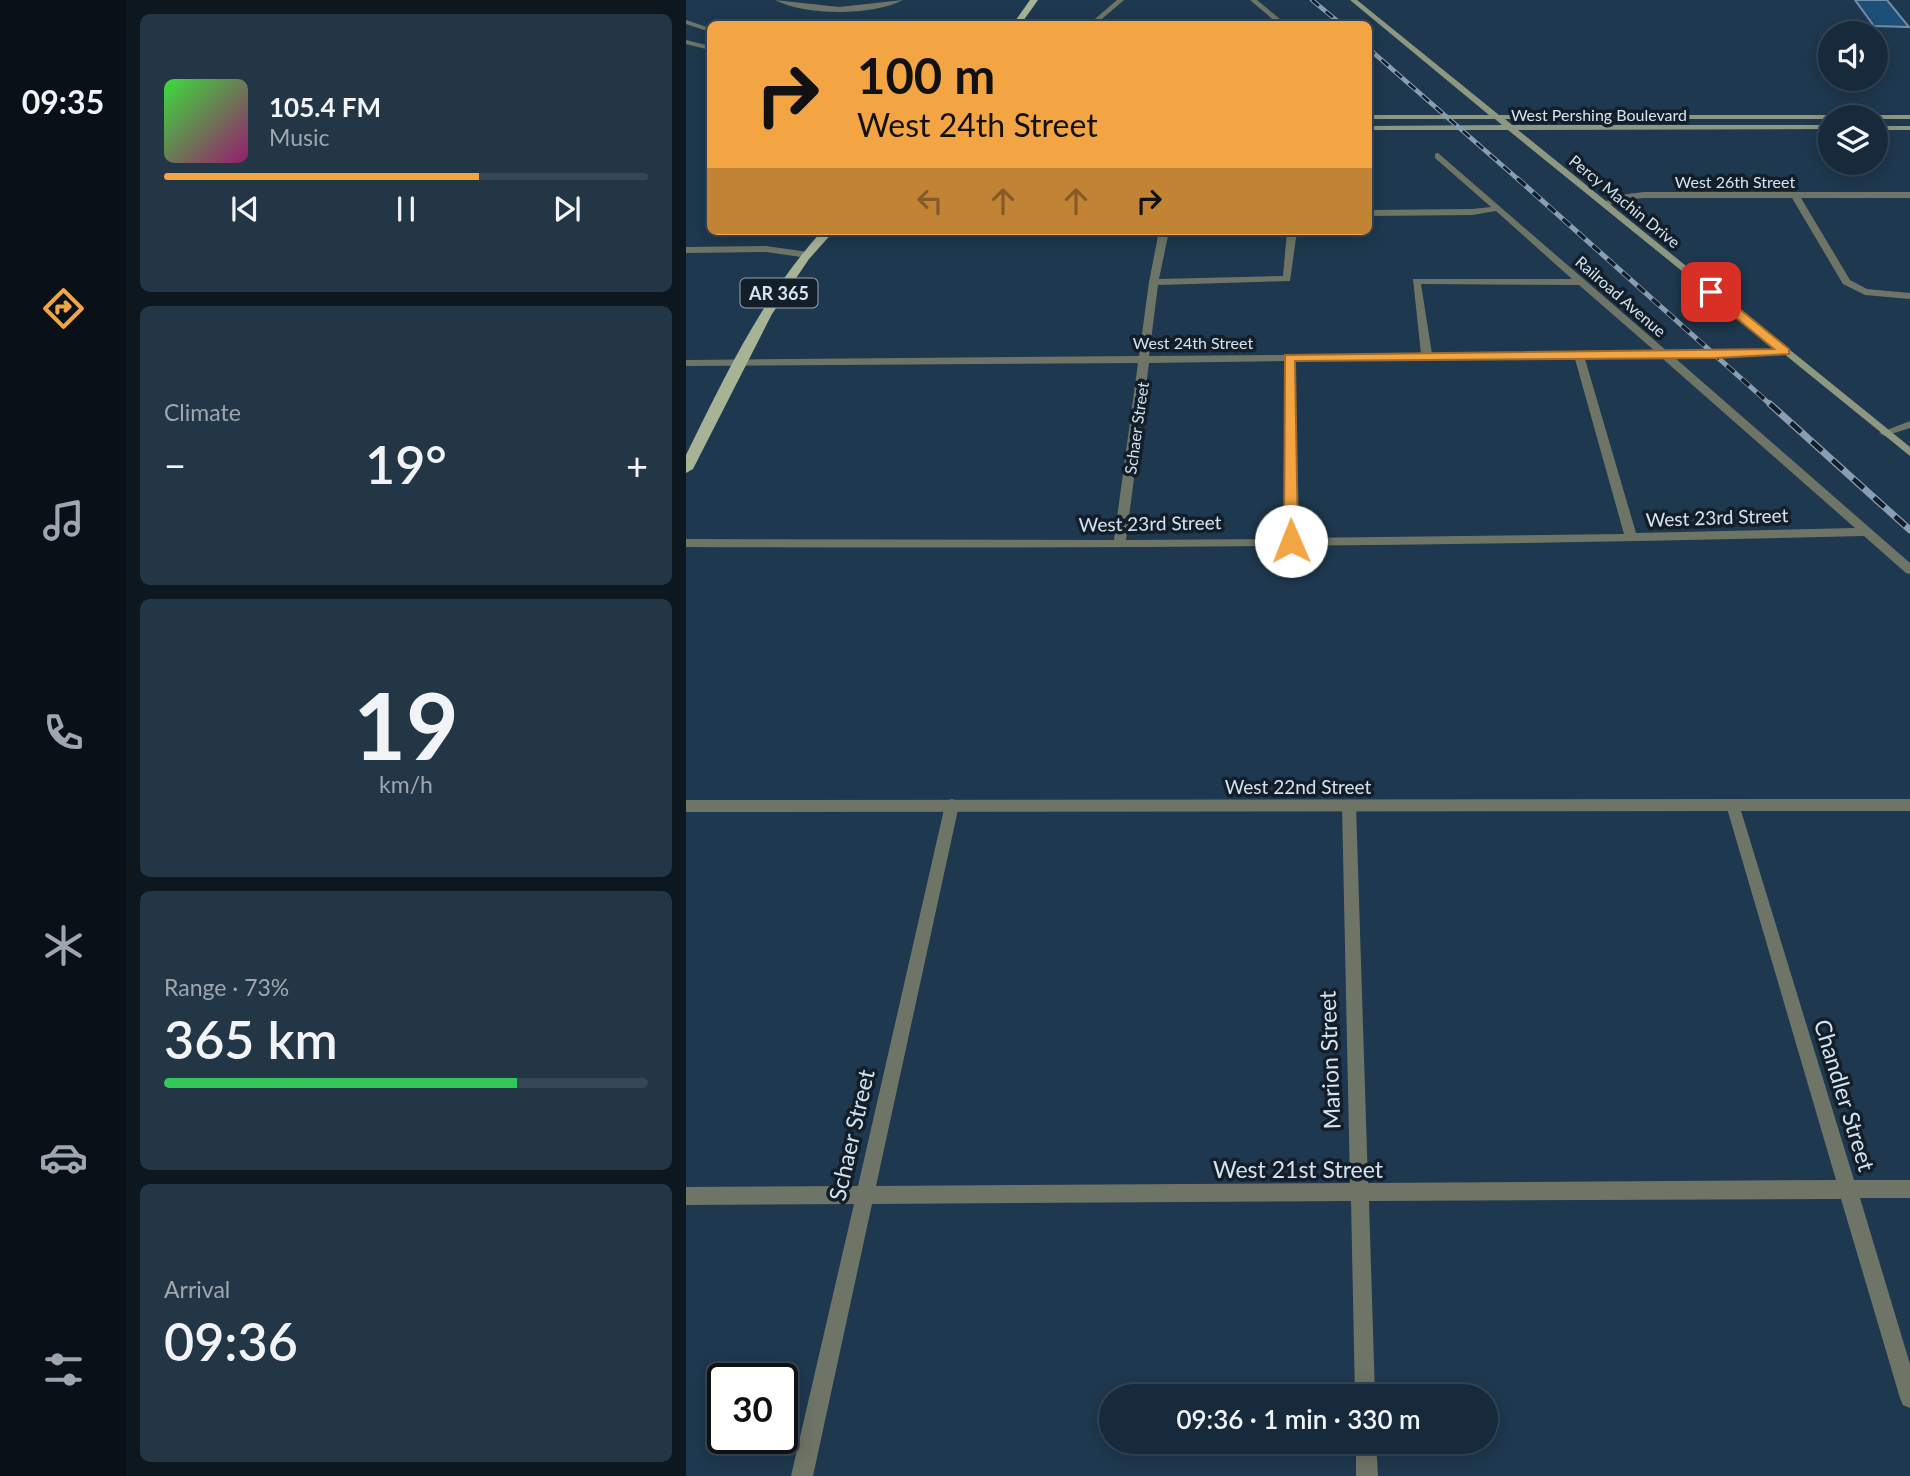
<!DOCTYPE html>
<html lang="en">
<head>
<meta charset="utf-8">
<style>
	:root { --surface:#162a3b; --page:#233646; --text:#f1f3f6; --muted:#9ea7af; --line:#354655; --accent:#f3a443 }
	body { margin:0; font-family:Lato,sans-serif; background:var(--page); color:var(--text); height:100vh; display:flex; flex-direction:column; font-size:26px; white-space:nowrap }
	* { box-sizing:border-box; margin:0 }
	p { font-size:23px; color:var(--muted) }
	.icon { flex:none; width:38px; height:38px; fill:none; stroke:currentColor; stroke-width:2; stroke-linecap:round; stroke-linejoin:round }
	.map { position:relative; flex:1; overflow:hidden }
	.details { display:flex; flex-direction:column; gap:14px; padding:14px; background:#0c1720; width:560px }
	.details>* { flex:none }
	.top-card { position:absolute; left:21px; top:21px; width:665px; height:214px; border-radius:10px; box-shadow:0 4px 18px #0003,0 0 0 2px var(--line); background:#f3a443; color:#111; overflow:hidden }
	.controls { position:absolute; left:1132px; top:21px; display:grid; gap:14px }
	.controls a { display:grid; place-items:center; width:70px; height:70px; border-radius:50%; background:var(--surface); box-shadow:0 4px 18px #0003,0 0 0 2px var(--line); font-size:35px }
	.speed { position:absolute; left:21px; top:1363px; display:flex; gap:14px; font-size:35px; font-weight:700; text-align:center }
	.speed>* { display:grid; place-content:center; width:91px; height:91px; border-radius:50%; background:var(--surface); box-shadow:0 4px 18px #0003,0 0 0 2px var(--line); line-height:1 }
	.speed .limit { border:4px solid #111; border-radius:10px; background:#fff; color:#111 }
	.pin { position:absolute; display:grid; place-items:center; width:60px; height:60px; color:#fff; margin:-30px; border-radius:14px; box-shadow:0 4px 10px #0006 }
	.me { position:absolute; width:77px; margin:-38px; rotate:359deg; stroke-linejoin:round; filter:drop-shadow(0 0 5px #0008) }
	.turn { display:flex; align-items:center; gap:24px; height:147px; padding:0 35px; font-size:32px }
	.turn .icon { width:91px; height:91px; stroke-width:2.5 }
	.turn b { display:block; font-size:49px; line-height:60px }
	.lanes { display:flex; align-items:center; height:66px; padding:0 35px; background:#0003; justify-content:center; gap:35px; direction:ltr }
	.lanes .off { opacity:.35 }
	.big { font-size:52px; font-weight:600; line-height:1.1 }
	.details .card { flex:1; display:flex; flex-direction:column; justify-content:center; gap:10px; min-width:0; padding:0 24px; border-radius:10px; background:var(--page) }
	.details .dial { align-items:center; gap:0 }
	.dial b { font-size:91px; line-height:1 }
	.song { display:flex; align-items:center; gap:21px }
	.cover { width:84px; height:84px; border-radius:10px; background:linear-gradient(135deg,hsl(120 70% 55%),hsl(320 70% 35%)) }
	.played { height:7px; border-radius:4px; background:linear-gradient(90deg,var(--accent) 65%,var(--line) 65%) }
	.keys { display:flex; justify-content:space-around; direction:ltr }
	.heat { display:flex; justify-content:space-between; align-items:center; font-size:38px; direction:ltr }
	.charge { height:10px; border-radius:5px; background:linear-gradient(90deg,#34c759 73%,var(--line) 0) }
	.trip { position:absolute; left:413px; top:1384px; width:399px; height:70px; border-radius:35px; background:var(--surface); box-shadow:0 4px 18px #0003,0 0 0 2px var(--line); font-weight:600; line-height:70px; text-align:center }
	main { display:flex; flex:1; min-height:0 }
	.tab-bar { display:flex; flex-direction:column; width:126px; justify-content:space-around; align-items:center; background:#091118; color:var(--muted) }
	.tab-bar .icon { width:49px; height:49px }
	.tab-bar .current { color:var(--accent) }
	.tab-bar b { font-size:32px; color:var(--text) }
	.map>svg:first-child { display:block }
	.building { fill:#1d4f79; stroke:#728eaa; stroke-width:2 }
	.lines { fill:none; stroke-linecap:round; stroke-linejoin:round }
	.minor { fill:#6e7566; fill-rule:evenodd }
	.tertiary { fill:#6e7566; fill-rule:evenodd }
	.secondary { fill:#8e9881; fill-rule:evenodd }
	.primary { fill:#a6b495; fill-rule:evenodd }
	.rail-far2-casing { stroke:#8a9eb1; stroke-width:4.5 }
	.rail-far1-casing { stroke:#8a9eb1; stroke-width:5 }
	.rail-casing { stroke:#8a9eb1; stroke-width:7 }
	.rail-far2 { stroke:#131e29; stroke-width:2.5; stroke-dasharray:9; stroke-linecap:butt }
	.rail-far1 { stroke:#131e29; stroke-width:3.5; stroke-dasharray:10; stroke-linecap:butt }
	.rail { stroke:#131e29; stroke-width:4.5; stroke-dasharray:14; stroke-linecap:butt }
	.route { fill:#f3a443; stroke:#9e6b2c; stroke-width:2 }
	.labels { text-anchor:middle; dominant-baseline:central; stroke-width:7; stroke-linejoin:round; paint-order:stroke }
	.far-street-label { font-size:16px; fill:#d3e3f2; stroke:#131e29 }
	.shield { fill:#131e29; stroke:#99a8b6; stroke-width:2 }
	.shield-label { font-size:18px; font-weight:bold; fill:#d3e3f2 }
	.street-label { font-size:19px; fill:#d3e3f2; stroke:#131e29 }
	.near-street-label { font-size:23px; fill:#d3e3f2; stroke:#131e29 }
</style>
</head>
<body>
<main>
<nav class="tab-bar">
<b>09:35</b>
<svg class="icon current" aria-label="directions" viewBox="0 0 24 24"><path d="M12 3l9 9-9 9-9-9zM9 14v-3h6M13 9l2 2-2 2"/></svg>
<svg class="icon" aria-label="music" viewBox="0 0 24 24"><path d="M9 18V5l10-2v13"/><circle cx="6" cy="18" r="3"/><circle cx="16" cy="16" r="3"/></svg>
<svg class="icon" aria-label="phone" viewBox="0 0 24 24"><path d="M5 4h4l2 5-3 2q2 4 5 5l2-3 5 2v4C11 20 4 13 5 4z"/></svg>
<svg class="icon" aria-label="climate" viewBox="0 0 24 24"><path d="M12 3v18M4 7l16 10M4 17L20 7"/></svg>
<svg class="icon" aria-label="car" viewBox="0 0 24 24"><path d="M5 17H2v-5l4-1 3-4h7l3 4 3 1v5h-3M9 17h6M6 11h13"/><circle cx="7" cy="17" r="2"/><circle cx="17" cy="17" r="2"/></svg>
<svg class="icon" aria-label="filters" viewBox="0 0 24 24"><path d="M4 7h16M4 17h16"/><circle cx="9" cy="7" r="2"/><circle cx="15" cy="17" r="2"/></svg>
</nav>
<section class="details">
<div class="card">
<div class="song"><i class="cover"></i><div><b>105.4 FM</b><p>Music</p></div></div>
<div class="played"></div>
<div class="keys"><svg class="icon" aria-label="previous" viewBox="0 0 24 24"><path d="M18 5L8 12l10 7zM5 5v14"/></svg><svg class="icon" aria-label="pause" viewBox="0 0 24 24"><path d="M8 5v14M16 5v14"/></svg><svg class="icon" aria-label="next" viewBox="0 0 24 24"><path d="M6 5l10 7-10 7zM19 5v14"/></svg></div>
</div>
<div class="card"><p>Climate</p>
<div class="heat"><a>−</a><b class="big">19°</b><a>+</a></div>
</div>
<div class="card dial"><b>19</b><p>km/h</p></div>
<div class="card"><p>Range · 73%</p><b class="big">365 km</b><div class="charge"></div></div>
<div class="card"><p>Arrival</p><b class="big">09:36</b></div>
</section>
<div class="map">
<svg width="1224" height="1476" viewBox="0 0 1224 1476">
	<rect width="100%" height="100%" fill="#1e384f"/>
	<!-- building -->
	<path class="building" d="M1169,0H1201L1223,27L1188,26Z"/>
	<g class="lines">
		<!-- minor -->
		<g class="minor">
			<path d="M89,0L153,7L217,0C187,16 119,16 89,0Z"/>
			<path d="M431,0H438L410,24H403Z"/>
			<path d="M564,0H571L600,24H592Z"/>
			<path d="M0,20L24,28V32L0,24Z"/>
			<path d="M752,153L982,352L1103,350L1104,352L1099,355L989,358L1224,563V574L1220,573L1178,536C786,546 393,549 0,547V539L428,540L452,363L0,366V360L453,356L463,282L473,231H483L473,279L597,276L601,231H611L604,281L472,285L463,356L735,354L727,279H886L810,211L786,215L682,216V210L786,209L805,207L749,158V154ZM735,284L893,285L970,352L746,354ZM889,359L938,534L611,538L608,361ZM899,359H977L1169,528L950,533ZM598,361L599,539L440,540L463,363Z"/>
			<path d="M958,192H1224V198H1115L1164,280L1181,289L1224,293V299L1179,295L1157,284L1106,198H958L937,200L918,207L914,204L933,195Z"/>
			<path d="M80,246L122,252L127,255L122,258L80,252L0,253V247Z"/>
			<path d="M1224,421V428L1199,436L1193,433Z"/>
			<path d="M266,799L271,801L273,805L190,1186L664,1183L656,805L658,801H668L670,805L682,1183L1150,1180L1040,805L1042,801H1052L1168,1180H1224V1198H1174L1224,1364V1408L1217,1405L1214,1398L1155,1199L683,1201L689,1396H669L665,1201L186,1204L127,1476H105L168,1204L0,1205V1187L172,1186L259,805L261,801Z"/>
			<path d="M670,1442H690L692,1476H670Z"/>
		</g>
		<!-- tertiary -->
		<g class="tertiary">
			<path d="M0,40L24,46V50L0,44Z"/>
			<path d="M1224,799V811L0,812V800Z"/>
		</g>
		<!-- secondary -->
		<g class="secondary">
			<path d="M664,0H671L813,115H1147L1148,117L1144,119H819L826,125H1144V129L832,130L1224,447V456L822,130H682V126L816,125L809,119H682V115H803Z"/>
			<path d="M1187,115H1224V119H1190V117H1186Z"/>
			<rect x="1190" y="126" width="34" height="4"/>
		</g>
		<!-- primary -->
		<g class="primary">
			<path d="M344,0H352L335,24H327Z"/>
			<path d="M136,231H148L123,259L86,314L7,469L0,473V455C39,376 76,297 136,231Z"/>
		</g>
		<defs>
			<g id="rail-far2">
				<path d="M626,0L655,24"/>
				<path d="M682,48L834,181"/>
			</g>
			<path id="rail-far1" d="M832,179L1086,406"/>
			<path id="rail" d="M1084,404L1224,530"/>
		</defs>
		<!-- rail-far2 casing -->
		<use href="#rail-far2" class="rail-far2-casing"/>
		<!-- rail-far1 casing -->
		<use href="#rail-far1" class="rail-far1-casing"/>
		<!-- rail casing -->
		<use href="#rail" class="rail-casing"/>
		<!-- rail-far2 -->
		<use href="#rail-far2" class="rail-far2"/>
		<!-- rail-far1 -->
		<use href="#rail-far1" class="rail-far1"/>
		<!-- rail -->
		<use href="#rail" class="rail"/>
	</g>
	<!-- route -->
	<path class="route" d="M1021,289H1029L1103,349V354L1030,358L609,361L612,541L605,545L598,541L599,355L1088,349L1021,294Z"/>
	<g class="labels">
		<!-- far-street labels -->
		<g class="far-street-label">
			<text x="913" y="114">West Pershing Boulevard</text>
			<text x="1049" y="181">West 26th Street</text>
			<text transform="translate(939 201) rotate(39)">Percy Machin Drive</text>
			<text transform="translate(935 296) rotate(41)">Railroad Avenue</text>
			<text x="507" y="342">West 24th Street</text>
			<text transform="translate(450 428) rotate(-82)">Schaer Street</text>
		</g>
		<!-- shield labels -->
		<rect class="shield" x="54.5" y="278.5" width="77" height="29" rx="5"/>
		<g class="shield-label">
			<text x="93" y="293">AR 365</text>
		</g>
		<!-- street labels -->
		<g class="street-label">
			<text transform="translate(1031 517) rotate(-2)">West 23rd Street</text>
			<text transform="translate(464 523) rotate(-1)">West 23rd Street</text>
			<text x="612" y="786">West 22nd Street</text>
		</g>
		<!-- near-street labels -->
		<g class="near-street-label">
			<text transform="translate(643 1060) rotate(-92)">Marion Street</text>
			<text transform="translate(1159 1095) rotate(73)">Chandler Street</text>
			<text transform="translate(165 1135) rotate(-77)">Schaer Street</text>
			<text x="612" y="1169">West 21st Street</text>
		</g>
	</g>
</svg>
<div class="controls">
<a><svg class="icon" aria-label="sound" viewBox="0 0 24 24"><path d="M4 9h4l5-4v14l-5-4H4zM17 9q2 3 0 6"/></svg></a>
<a><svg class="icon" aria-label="layers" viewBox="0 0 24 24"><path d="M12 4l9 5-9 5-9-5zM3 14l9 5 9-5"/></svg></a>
</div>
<div class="speed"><div class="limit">30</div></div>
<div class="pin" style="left:1025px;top:292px;background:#d93025"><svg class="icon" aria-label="arrive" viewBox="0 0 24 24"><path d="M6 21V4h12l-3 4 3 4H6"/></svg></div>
<svg class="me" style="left:605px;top:541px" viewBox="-20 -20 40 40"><circle r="19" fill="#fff"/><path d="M0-13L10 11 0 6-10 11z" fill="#f3a443"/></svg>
<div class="trip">09:36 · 1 min · 330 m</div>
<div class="top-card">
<div class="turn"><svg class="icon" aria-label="right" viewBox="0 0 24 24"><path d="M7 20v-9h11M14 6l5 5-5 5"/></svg><div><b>100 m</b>West 24th Street</div></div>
<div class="lanes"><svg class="icon off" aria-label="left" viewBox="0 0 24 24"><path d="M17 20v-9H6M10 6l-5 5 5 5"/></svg><svg class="icon off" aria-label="ahead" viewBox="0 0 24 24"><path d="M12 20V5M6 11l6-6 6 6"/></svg><svg class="icon off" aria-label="ahead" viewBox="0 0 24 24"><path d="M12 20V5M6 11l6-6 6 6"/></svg><svg class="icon" aria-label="right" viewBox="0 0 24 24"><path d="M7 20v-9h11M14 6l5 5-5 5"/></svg></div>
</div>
</div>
</main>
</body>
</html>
